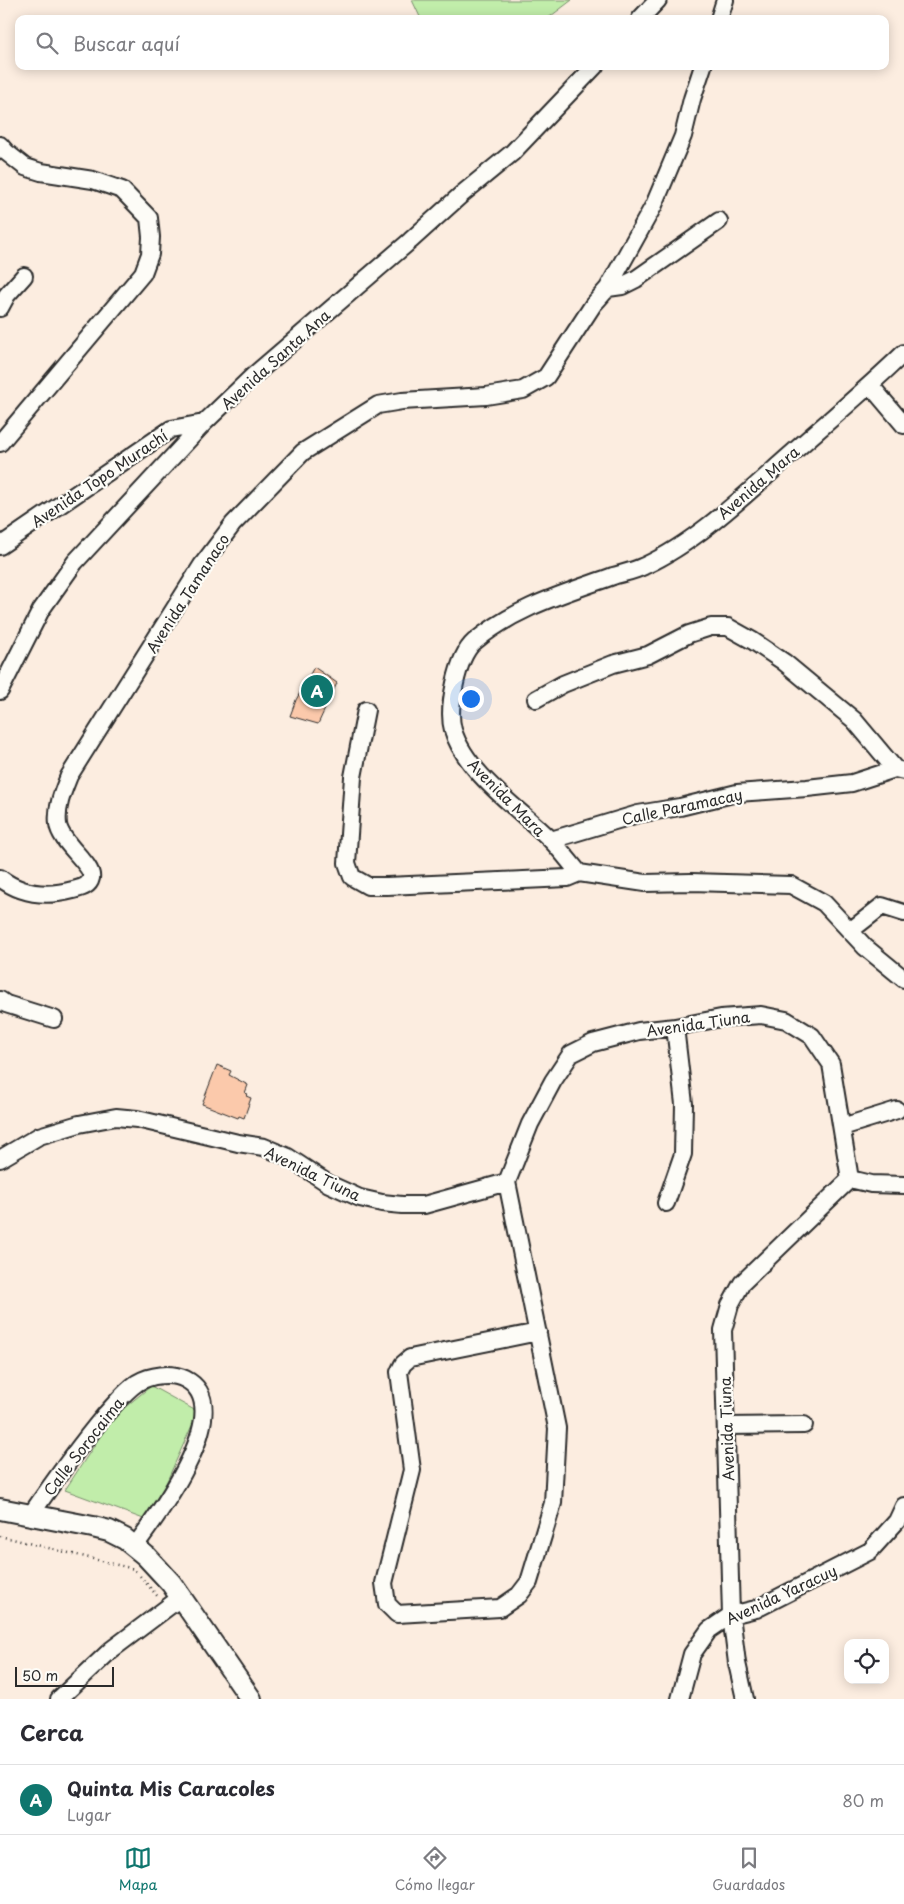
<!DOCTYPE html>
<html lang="es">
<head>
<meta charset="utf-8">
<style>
  :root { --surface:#fff; --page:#f7f7f7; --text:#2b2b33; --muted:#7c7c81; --line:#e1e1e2; --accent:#0f766e }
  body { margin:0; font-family:"Playpen Sans",sans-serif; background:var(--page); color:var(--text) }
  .controls { position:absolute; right:15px; bottom:15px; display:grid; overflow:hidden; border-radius:10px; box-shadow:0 2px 12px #0003 }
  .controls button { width:45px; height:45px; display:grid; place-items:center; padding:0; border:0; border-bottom:1px solid var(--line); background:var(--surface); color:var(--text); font:25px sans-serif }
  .scale { position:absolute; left:15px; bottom:12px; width:99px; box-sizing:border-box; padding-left:5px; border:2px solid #2b2b2b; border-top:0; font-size:14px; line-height:18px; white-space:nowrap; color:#2b2b2b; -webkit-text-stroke:4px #fdfcf7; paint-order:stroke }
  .you { position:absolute; left:470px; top:698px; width:18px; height:18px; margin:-12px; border:4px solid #fff; border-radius:50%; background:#1a73e8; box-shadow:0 0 0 8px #1a73e833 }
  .badge { display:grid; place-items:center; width:32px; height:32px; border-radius:50%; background:var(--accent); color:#fff; font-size:16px; font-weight:700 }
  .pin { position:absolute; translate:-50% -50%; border:2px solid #fff; box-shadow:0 1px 5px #0006 }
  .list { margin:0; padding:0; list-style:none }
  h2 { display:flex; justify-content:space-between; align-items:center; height:65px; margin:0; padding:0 20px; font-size:21px }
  h2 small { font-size:16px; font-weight:400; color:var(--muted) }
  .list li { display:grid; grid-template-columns:32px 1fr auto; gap:15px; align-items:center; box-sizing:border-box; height:70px; padding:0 20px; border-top:1px solid var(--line) }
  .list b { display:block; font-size:19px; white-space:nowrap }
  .list p { margin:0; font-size:16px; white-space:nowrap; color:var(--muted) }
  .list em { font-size:16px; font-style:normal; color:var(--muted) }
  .icon { flex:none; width:28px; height:28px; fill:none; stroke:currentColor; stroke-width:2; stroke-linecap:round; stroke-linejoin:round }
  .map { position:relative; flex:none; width:904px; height:1699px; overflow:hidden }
  .search { position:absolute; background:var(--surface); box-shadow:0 2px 12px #0003; left:15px; right:15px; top:15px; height:55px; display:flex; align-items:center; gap:12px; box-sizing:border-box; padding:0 18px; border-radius:10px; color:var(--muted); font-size:19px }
  .sheet { height:135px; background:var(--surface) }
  nav { display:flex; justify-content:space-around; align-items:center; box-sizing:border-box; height:70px; border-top:1px solid var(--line); background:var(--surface); font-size:14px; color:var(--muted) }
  nav a { display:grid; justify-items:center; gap:2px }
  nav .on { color:var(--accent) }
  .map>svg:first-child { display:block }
  .green { fill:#c1edaa; stroke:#768c6a }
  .building { fill:#fbc9ab; stroke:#2b2b2b }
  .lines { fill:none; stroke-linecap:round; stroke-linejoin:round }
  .minor-casing { stroke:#2b2b2b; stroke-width:20 }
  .tertiary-casing { stroke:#2b2b2b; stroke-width:24 }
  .path { stroke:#2b2b2b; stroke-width:2.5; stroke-dasharray:1 4; stroke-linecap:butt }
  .minor { stroke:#fdfcf7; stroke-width:16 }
  .tertiary { stroke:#fdfcf7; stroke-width:20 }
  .labels { text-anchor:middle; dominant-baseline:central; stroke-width:4.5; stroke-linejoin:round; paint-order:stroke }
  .street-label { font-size:15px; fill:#2b2b2b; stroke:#fdfcf7 }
</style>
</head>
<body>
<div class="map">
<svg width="904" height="1699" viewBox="0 0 904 1699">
  <rect width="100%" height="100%" fill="#fcede0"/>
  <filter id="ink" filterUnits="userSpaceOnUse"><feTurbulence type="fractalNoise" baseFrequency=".02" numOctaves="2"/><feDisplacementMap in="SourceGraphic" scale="10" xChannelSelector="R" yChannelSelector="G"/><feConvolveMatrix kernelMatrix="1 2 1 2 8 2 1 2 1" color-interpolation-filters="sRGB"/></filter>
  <g filter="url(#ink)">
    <!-- green -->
    <path class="green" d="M 412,0 L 572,0 L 547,19 L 421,19 Z
      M 151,1386 L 198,1412 L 149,1521 L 65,1490 L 113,1417 Z"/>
    <!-- building -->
    <path class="building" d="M 314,667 L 337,683 L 318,724 L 290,716 L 296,700 Z
      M 217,1065 L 231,1071 L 229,1075 L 248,1085 L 245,1093 L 248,1094 L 246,1096 L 251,1098 L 244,1118 L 239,1116 L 238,1118 L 202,1104 Z"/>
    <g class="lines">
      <!-- minor casing -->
      <g class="minor-casing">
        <path id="minor" d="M 640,19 L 658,0
          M 719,19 L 725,0
          M 0,145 L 6,152 L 25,167 L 41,172 L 93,180 L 122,190 L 149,218 L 151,237 L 150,254 L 143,273 L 0,443
          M 608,288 L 622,286 L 636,279 L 719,221
          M 0,308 L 7,295 L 24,276
          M 904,353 C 867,389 828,421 789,456 C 746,494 697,542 644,566 C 634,571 623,573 613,576 C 563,594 516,607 474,642 C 457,657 447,709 453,730 C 465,772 519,809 550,839 C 560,849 569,861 579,873 L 645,883 L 691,882 L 791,885 L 824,903 L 865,947 L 904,979
          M 871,386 L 904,425
          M 0,546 L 171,429 L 204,423
          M 0,691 L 41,610 L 75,562 L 204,423 L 254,375 L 410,241 L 462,194 L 512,153 L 595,66
          M 536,699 L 563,684 L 613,664 L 648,655 L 689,634 L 711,627 L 728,627 L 753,641 L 784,662 L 854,720 L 895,769
          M 366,710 L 353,777 L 347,863 L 352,877 L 368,886 L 387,886 L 567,878 L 579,873
          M 551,840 L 638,814 L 680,807 L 737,793 L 807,788 L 852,783 L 895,769 L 904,771
          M 0,878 C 22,895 47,897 73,890 C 80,888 89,887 91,878 C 94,865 60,843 58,824 C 56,807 63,791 69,776 L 202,565 L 233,524 L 303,452 L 378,405 L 402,401 L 486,396 L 523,390 L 546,377 L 593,305 L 608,288 L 654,205 L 683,136 L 692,99 L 703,66
          M 850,931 L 882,906 L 904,913
          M 0,1000 L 6,1004 L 54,1019
          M 842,1127 L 897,1110
          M 0,1159 L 39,1136 L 79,1124 L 116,1117 L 137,1119 L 238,1143 L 264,1147 L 288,1157 L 329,1184 L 360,1198 L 382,1203 L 402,1205 L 424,1205 L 507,1182 L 530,1124 L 553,1081 L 571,1054 L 593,1043 L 639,1031 L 675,1027 L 721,1018 L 761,1015 L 786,1020 L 812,1036 L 831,1064 L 850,1179
          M 850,1179 L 871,1184 L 904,1185
          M 507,1182 L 557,1428 L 553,1503 L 529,1582 L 519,1595 L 500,1608 L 397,1614 L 387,1604 L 384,1583 L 412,1470 L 399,1372 L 403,1364 L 410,1358 L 538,1332
          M 666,1203 L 683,1154 L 684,1104 L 675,1027
          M 726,1426 L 804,1425
          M 30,1516 C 54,1481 78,1447 105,1415 C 115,1404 125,1391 137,1383 C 150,1375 171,1372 185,1379 C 240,1406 157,1516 135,1546
          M 59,1699 L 111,1650 L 180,1598
          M 680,1699 L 692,1654 L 709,1630 L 731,1615 L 756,1609 L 870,1551 L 897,1521 L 904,1506
          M 745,1699 L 737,1663 L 731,1615 L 723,1330 L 730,1305 L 742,1283 L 850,1179"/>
      </g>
      <!-- tertiary casing -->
      <g class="tertiary-casing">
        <path id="tertiary" d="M 0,1509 L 93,1527 L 109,1531 L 125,1539 L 146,1556 L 171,1583 L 251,1699"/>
      </g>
      <!-- path -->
      <path class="path" d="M 0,1536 L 134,1569 L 136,1572
        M 140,1576 L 159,1598"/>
      <!-- minor -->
      <use href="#minor" class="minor"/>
      <!-- tertiary -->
      <use href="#tertiary" class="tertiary"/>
    </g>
  </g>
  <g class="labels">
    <!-- street labels -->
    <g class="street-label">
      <text transform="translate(275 359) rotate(-42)">Avenida Santa Ana</text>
      <text transform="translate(99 478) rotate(-34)">Avenida Topo Murachí</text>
      <text transform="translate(758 482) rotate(-41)">Avenida Mara</text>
      <text transform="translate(187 593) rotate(-57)">Avenida Tamanaco</text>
      <text transform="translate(507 797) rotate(45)">Avenida Mara</text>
      <text transform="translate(682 806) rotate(-12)">Calle Paramacay</text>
      <text transform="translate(698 1023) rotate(-8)">Avenida Tiuna</text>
      <text transform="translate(313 1173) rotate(26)">Avenida Tiuna</text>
      <text transform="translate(726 1429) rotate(-92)">Avenida Tiuna</text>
      <text transform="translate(83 1446) rotate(-52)">Calle Sorocaima</text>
      <text transform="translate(781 1594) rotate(-25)">Avenida Yaracuy</text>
    </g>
  </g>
</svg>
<div class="controls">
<button><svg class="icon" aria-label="locate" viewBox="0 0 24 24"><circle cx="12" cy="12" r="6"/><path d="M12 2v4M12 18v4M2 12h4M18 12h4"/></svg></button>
</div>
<div class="scale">50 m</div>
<div class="you"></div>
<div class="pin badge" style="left:317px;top:691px">A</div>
<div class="search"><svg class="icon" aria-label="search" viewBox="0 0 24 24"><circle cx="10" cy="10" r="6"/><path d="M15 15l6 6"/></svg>Buscar aquí</div>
</div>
<section class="sheet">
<h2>Cerca<small></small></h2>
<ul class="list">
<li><span class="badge">A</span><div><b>Quinta Mis Caracoles</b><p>Lugar</p></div><em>80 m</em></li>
</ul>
</section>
<nav>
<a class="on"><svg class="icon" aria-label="map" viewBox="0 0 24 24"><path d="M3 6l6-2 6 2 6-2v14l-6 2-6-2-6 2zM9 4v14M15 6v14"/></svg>Mapa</a>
<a><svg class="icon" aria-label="directions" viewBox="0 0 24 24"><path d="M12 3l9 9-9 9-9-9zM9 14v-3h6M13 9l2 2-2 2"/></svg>Cómo llegar</a>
<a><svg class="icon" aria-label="saved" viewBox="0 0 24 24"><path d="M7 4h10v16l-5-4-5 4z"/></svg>Guardados</a>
</nav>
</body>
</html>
